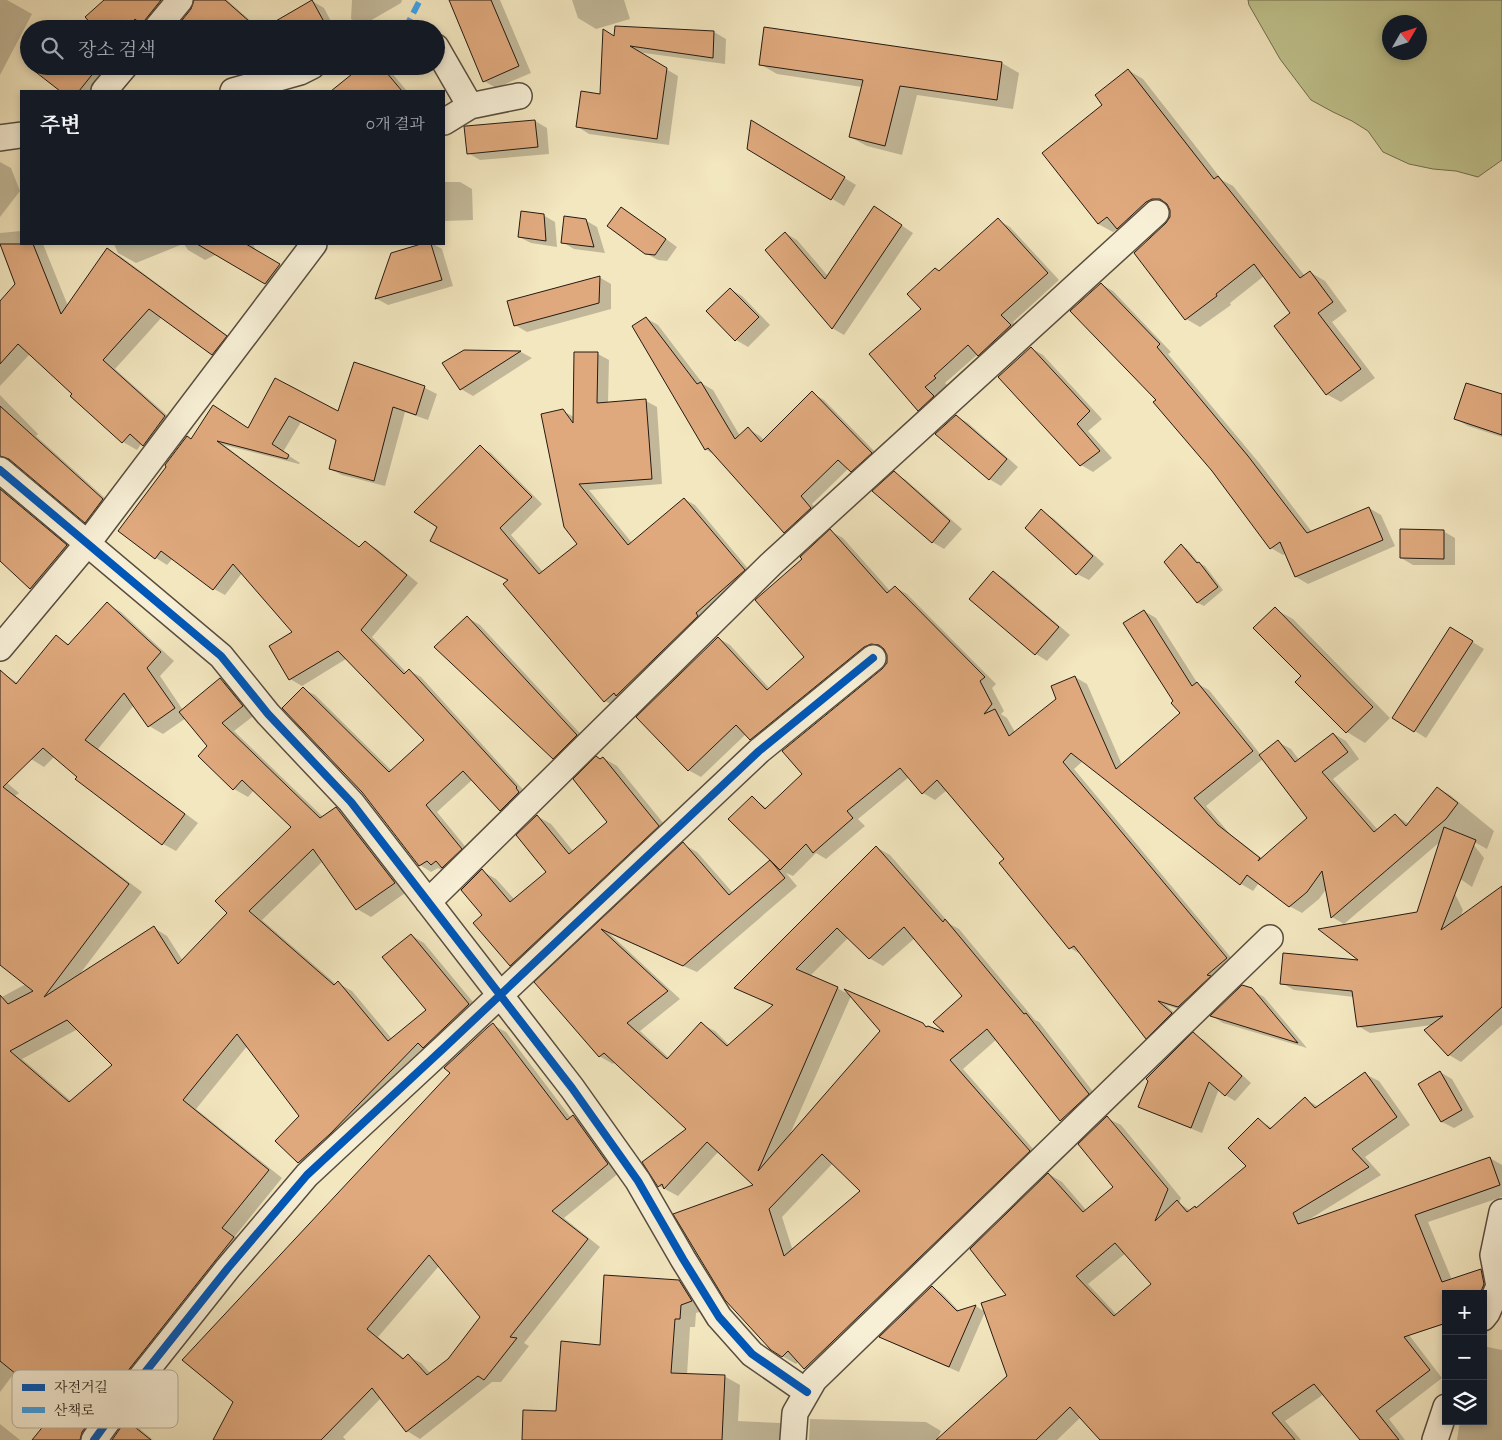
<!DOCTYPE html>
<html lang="ko">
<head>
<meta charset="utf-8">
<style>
  :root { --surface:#171b24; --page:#242831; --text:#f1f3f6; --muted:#9ea1a6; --line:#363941 }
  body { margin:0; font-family:"IM FELL Great Primer","Noto Serif KR",serif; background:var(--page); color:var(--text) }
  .controls { position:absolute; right:15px; bottom:15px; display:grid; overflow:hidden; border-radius:0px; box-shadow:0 2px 8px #0003 }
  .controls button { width:45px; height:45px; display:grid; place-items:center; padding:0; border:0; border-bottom:1px solid var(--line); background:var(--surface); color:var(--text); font:25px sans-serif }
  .compass { position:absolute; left:1382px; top:15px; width:45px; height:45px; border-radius:50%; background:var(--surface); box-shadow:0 2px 8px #0003; rotate:51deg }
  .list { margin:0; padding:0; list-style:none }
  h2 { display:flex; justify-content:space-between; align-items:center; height:65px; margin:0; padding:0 20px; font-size:21px }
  h2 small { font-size:16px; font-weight:400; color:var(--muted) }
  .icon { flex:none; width:28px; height:28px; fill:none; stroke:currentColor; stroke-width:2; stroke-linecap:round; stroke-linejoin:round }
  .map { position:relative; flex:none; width:1502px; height:1440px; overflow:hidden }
  .search { position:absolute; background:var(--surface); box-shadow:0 2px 8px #0003; left:20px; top:20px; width:425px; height:55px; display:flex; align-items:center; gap:12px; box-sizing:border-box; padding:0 18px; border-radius:28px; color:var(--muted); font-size:19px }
  .panel { position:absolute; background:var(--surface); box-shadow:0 2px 8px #0003; left:20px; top:90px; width:425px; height:155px; border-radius:0px }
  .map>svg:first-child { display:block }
  .green { fill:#c0c48e; stroke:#726f50; fill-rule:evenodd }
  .shadow { fill:#0003; fill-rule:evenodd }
  .building { fill:#dfa97d; stroke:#251a12; fill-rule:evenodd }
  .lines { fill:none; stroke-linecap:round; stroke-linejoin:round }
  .minor-casing { stroke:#584d3e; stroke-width:28 }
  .minor { stroke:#f7efd6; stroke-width:25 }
  .quiet { stroke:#3ea2ea; stroke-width:6; stroke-dasharray:12 6; stroke-linecap:butt }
  .cycleway-casing { stroke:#f7efd6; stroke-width:11 }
  .cycleway { stroke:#0057b8; stroke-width:8 }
  .key { fill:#f7efd6; stroke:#b8af9b; stroke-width:1 }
  .key-label { font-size:14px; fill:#251a12 }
</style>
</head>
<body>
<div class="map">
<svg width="1502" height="1440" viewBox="0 0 1502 1440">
  <rect width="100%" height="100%" fill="#f3e7c0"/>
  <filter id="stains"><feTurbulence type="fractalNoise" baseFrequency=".004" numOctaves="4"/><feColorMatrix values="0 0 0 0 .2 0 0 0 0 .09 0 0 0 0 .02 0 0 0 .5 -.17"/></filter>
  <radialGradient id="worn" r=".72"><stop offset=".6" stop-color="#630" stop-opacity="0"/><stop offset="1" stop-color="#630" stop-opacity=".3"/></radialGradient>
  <!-- green -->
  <path class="green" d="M 1248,0 L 1502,0 L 1502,160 L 1478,177 L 1456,171 L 1433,169 L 1409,164 L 1383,152 L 1368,131 L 1352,121 L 1333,112 L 1311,100 L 1280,59 L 1249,5 ZM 1390,22 L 1420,22 L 1420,52 L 1390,52 Z"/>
  <!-- shadow -->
  <path class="shadow" d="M 0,0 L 7,0 L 32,14 L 0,75 Z
    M 106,0 L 179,0 L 144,29 L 79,29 L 89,16 Z
    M 195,0 L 227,0 L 260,29 L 176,29 L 192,10 Z
    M 352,0 L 402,0 L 401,3 L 363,25 L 351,19 Z
    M 450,0 L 500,0 L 531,73 L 496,88 L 484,81 Z
    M 572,0 L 624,0 L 630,19 L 596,29 L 578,18 Z
    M 312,1 L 324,8 L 335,29 L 264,29 Z
    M 616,27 L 714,32 L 726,39 L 725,64 L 637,52 L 678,76 L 669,145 L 589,134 L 578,127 L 601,95 L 615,38 Z
    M 1002,63 L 1019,73 L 1013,109 L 917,95 L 902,155 L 867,146 L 850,137 L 862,87 L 777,74 L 760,64 Z
    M 50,66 L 115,66 L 96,91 L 62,91 L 42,76 Z
    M 191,66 L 212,66 L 205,75 Z
    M 248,66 L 291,66 L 262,78 L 250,70 Z
    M 364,66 L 386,66 L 407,91 L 358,91 L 348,79 Z
    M 1128,70 L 1143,79 L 1222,180 L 1233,186 L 1305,276 L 1310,272 L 1325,281 L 1347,311 L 1332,322 L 1375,378 L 1341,402 L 1326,394 L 1292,313 L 1264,276 L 1230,303 L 1231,305 L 1200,327 L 1186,319 L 1167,224 L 1171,217 L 1170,207 L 1161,210 L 1132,237 L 1118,229 L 1113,232 L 1098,224 L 1104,105 Z
    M 535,121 L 547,128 L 549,154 L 480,160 L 468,153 Z
    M 763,128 L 856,185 L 844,206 L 748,148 Z
    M 0,162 L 11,168 L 20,191 L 0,217 Z
    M 444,182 L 460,182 L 472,189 L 473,220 L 444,221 Z
    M 621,208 L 633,215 L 677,247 L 667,261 L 658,260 L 645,253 Z
    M 543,215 L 555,222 L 557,247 L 531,243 L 519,237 Z
    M 886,215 L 913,233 L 844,335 L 832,328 L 785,233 L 797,240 L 828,276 Z
    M 585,220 L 597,227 L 605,253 L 574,249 L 562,242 Z
    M 998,220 L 1010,227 L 1059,280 L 1013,322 L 1022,333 L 991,361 L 978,354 L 945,383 L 947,385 L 936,395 L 945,403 L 931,417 L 919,410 L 923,309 Z
    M 21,231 L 21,244 L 43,244 L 68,306 L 108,250 L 120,256 L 239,344 L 226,362 L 212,354 L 162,317 L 115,369 L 178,425 L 157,453 L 142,443 L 137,450 L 123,442 L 71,396 L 73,394 L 30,354 L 0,386 L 0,303 L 17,285 L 0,243 L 0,233 Z
    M 114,244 L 183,244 L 136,263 L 118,253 Z
    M 184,244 L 253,244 L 256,251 L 297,275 L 283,293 L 217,254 L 205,260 L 188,250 Z
    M 426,244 L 433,244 L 442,249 L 453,286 L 388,305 L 377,299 L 392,254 Z
    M 599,277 L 611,284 L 611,309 L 527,332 L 515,325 Z
    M 1101,284 L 1113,291 L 1171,352 L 1168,354 L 1260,464 L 1312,532 L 1369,508 L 1381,515 L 1395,546 L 1308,584 L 1296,577 L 1286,553 L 1283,555 L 1271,548 L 1158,400 Z
    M 730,289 L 742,296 L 770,325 L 748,347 L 736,340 Z
    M 646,318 L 658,325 L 703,384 L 713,390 L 740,436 L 748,429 L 760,436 L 764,440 L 812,393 L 824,400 L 883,460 L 864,478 L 849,468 L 812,504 L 822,515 L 797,538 L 785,532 L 715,455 L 705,449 Z
    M 1031,348 L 1043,355 L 1102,419 L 1088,431 L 1112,458 L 1093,472 L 1081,465 Z
    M 464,351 L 521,352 L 532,358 L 473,396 L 461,389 Z
    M 598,354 L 609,360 L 608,403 L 646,401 L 657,407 L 662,484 L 589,490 L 632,543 L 684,499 L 695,505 L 755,577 L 616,707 L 605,701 L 509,580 L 480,447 L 491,453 L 542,504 L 511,535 L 543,572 L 579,544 L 563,411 L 574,417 Z
    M 355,363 L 425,388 L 437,394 L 428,420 L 405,412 L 385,486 L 342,475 L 330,469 L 338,440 L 301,422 L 283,452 L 300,463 L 299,464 L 224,445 L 360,548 L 365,542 L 377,549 L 418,583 L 372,637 L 407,673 L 410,671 L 421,677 L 528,795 L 512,817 L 500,810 L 472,780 L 437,812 L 473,856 L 443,871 L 438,868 L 431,872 L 420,865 L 303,689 L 315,695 L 392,771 L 426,740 L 346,659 L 302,686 L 290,679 L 294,632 L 242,573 L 225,595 L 214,589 L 173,558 L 167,565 L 156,558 L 120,531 L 192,440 L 249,429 L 275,380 L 338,413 Z
    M 0,395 L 38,434 L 36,436 L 116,508 L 99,530 L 86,522 L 15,463 L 0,454 Z
    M 1502,396 L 1502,437 L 1468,426 L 1456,419 Z
    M 956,416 L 968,423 L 1018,467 L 1001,486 L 989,479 Z
    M 894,473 L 906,480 L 962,529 L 944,549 L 932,542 Z
    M 0,485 L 80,554 L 44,596 L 31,588 L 0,559 Z
    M 1041,511 L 1053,518 L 1104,564 L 1089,580 L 1077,574 Z
    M 830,531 L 843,538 L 891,592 L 895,587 L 907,594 L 996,684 L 992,688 L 1004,711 L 1001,714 L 1007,718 L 1015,732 L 1058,700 L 1075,677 L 1087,684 L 1122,765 L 1182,714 L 1175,701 L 1144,611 L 1156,618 L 1198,684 L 1209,690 L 1261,755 L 1278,742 L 1291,749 L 1300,761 L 1334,734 L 1346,741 L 1359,759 L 1333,779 L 1378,830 L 1395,815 L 1409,824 L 1438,788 L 1450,795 L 1494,831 L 1487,849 L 1469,839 L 1484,858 L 1472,887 L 1459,878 L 1450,884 L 1463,910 L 1460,919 L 1502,987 L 1502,1025 L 1461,1062 L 1449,1055 L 1432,1025 L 1370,1033 L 1358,1026 L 1354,997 L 1294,990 L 1282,983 L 1363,962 L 1418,913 L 1441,841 L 1344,924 L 1332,917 L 1327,888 L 1319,899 L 1302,913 L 1289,906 L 1259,883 L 1253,891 L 1241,884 L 1083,761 L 1074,769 L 1238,966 L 1191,1013 L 1166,1005 L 1183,1021 L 1159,1045 L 1146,1038 L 1082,955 L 1070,948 L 1006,859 L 947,790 L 935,800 L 923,793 L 909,777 L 858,819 L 865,826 L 826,859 L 816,853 L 793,876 L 786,873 L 797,886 L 697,972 L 610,934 L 680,999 L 640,1031 L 669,1058 L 701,1024 L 715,1031 L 730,1046 L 774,1006 L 736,988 L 876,847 L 890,855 L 950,924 L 959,929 L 1035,1020 L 1039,1022 L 1101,1102 L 1075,1128 L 1061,1120 L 997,1039 L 963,1069 L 1042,1159 L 819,1376 L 805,1368 L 799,1361 L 796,1364 L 782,1356 L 755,1186 L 719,1151 L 678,1196 L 659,1186 L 688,1129 L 615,1062 L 613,1064 L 599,1056 L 536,983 L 683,844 L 697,852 L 733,893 L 770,862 L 775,864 L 752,798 L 767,808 L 804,774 L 887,664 L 888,656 L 886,650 L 876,653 L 763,746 L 751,739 L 746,734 L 701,777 L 688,770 L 718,638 L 730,645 L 770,689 L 805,658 L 804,559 ZM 1263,759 L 1308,818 L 1263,859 L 1230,834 L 1206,806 ZM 848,938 L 869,958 L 883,966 L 915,938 L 964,997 L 949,1036 L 850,995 L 837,988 L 810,976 ZM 851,996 L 881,1031 L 790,1134 ZM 833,1163 L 862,1191 L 793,1251 L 782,1217 Z
    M 1443,531 L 1455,538 L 1455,565 L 1413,565 L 1401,558 Z
    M 1182,546 L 1187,549 L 1199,563 L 1205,566 L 1223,590 L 1204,606 L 1198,603 L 1166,562 Z
    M 993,573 L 1005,579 L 1070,635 L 1047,661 L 1036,654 Z
    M 107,604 L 121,612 L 174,661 L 160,676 L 183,710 L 221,680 L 234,688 L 256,714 L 234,731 L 323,817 L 336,808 L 349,816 L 408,891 L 371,917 L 357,909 L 323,861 L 262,920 L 336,984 L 338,983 L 352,991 L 392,1039 L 428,1011 L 411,935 L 424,943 L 482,1013 L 313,1170 L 299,1162 L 277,1141 L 301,1116 L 248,1045 L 196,1109 L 282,1178 L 235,1236 L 247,1246 L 96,1440 L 33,1440 L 59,1408 L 15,1372 L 0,1392 L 0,998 L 26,984 L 0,964 L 0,777 L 19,793 L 15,796 L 142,892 L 79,975 L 154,928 L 167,936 L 183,961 L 229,913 L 293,826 L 254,790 L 248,797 L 234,789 L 209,746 L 186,718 L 163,734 L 149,726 L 134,705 L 98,749 L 198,823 L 176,851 L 163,844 L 55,756 L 44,767 L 31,759 L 0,728 L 0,674 L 1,672 L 18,683 L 56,637 L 70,645 ZM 78,1029 L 114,1065 L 71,1101 L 22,1059 Z
    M 1275,609 L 1293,619 L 1390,718 L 1365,743 L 1347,732 L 1297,682 L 1303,676 Z
    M 468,618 L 480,625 L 588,742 L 565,765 L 554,758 Z
    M 1463,636 L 1484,649 L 1426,738 L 1394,718 Z
    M 603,758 L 617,766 L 672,834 L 525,973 L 511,965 L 484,915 L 482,871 L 496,879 L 515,900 L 548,872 L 537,816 L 551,824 L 573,851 L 609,822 L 601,760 Z
    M 1252,990 L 1264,997 L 1307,1048 L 1223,1023 L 1212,1016 Z
    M 493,1025 L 506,1032 L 571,1118 L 573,1116 L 586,1124 L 620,1172 L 564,1218 L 600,1247 L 524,1343 L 529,1346 L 501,1382 L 492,1382 L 420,1439 L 407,1431 L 381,1398 L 343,1437 L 346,1440 L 215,1440 L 451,1073 ZM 439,1266 L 481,1317 L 449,1360 L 431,1374 L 421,1363 L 408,1356 L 405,1359 L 378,1337 Z
    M 1193,1034 L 1204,1040 L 1251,1083 L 1235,1101 L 1225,1095 L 1219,1089 L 1202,1133 L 1150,1112 L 1139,1106 Z
    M 1440,1072 L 1452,1079 L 1474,1117 L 1454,1128 L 1442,1122 L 1420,1084 Z
    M 1365,1074 L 1379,1081 L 1410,1125 L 1365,1157 L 1381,1175 L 1305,1222 L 1490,1158 L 1502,1165 L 1502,1197 L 1428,1222 L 1452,1280 L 1481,1271 L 1495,1279 L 1483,1294 L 1446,1294 L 1446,1324 L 1409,1335 L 1442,1378 L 1389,1419 L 1405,1440 L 1361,1440 L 1324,1394 L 1285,1421 L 1301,1440 L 1102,1440 L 1081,1417 L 1057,1440 L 937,1440 L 1008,1376 L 1008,1295 L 1049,1174 L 1062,1182 L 1087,1211 L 1115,1188 L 1107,1118 L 1121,1125 L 1181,1198 L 1179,1203 L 1191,1211 L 1197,1209 L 1248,1166 L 1258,1120 L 1273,1128 L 1305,1099 L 1319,1107 ZM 1126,1253 L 1153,1284 L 1117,1315 L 1088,1284 Z
    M 679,1281 L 695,1291 L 706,1310 L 696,1313 L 695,1327 L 690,1327 L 687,1375 L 724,1376 L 740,1385 L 738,1421 L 780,1423 L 795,1432 L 794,1440 L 523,1440 L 557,1413 L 601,1346 Z
    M 932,1287 L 942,1293 L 960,1312 L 976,1306 L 985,1312 L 959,1372 L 890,1342 L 881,1337 Z
    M 1483,1346 L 1502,1350 L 1502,1440 L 1457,1440 L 1460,1421 L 1483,1421 Z
    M 810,1419 L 926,1422 L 941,1431 L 937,1440 L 809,1440 Z
    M 127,1422 L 140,1429 L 153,1440 L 113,1440 Z
    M 0,1424 L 20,1440 L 0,1440 Z"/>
  <!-- building -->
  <path class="building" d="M 104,0 L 161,0 L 145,20 L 142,25 L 135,19 L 127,29 L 96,29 L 85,17 Z
    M 194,0 L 225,0 L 258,29 L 175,29 L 191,9 Z
    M 312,0 L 328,29 L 262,29 Z
    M 449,0 L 491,0 L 519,66 L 483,82 Z
    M 615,26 L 714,31 L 713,58 L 630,46 L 667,68 L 657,139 L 576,127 L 581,91 L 600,94 L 603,29 L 614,36 Z
    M 764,27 L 1002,62 L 997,100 L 900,86 L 885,146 L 849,137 L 863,80 L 759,65 Z
    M 28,66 L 99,66 L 79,91 L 60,91 Z
    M 362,66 L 381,66 L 402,91 L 331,91 Z
    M 1128,69 L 1214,179 L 1218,176 L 1300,278 L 1310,271 L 1333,302 L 1318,313 L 1361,369 L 1326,395 L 1274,326 L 1290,313 L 1254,264 L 1216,294 L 1217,296 L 1185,320 L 1134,253 L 1166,223 L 1170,217 L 1170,210 L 1167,204 L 1160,199 L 1152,199 L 1146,202 L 1117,229 L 1107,217 L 1098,224 L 1042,153 L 1102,105 L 1095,95 Z
    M 535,120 L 538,147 L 467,154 L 464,126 L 466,126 Z
    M 751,120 L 845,177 L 831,200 L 747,149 Z
    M 874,206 L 902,225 L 832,329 L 765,250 L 785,232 L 825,279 Z
    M 621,207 L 666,239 L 655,255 L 645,254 L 607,226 Z
    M 521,211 L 544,214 L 546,241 L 518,237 Z
    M 564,216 L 586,219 L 594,247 L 561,243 Z
    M 998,218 L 1048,273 L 1001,315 L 1011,325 L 978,356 L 968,345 L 934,376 L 936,378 L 925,387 L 934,396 L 918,411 L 869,354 L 921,309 L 907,294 L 935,268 L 939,271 Z
    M 0,244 L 33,244 L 61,314 L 107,248 L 227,336 L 212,355 L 149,309 L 103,360 L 165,416 L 143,446 L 130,434 L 122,443 L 70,396 L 72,394 L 18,344 L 0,364 L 0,301 L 15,284 Z
    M 197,244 L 246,244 L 280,264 L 265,284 Z
    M 421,244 L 431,244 L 442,280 L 375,299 L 391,253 Z
    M 600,276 L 599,303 L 514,326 L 507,301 Z
    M 1101,283 L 1160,344 L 1157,347 L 1248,456 L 1307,533 L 1369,507 L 1383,540 L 1295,577 L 1280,542 L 1270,549 L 1212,471 L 1153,402 L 1156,400 L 1070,311 Z
    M 730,288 L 759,317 L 735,341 L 706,311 Z
    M 646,317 L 697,384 L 701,382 L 735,439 L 748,427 L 761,442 L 812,391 L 872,453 L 851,472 L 838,460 L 801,496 L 811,508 L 784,533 L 708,448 L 705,450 L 632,326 Z
    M 1031,347 L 1090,411 L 1077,424 L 1100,451 L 1080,466 L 998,377 Z
    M 464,350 L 521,351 L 460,390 L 442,363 Z
    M 574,352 L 598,352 L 597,403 L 646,399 L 652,479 L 579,484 L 628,545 L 684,498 L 745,570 L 696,613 L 698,616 L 616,696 L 614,693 L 604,702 L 503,584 L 508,580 L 430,541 L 437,527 L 414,512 L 480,445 L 532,497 L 500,528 L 539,574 L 577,544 L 564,527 L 541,414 L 563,409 L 573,423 Z
    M 354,362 L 425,386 L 416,415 L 393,407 L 374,481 L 329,469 L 336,440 L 289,416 L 272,444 L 289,455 L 287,459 L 217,441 L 359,547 L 365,541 L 407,575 L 361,630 L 404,674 L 409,669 L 517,787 L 516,788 L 519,792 L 500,811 L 463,771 L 426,805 L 462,849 L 442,868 L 436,861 L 431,865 L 427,861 L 419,866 L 362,792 L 282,708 L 303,687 L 389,772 L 424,740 L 338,651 L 289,680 L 269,646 L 292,632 L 233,564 L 213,590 L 161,551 L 155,559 L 118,531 L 166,467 L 165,465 L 187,436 L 191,439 L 213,405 L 248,428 L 275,378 L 338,411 Z
    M 1466,383 L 1502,394 L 1502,435 L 1454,419 Z
    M 0,406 L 103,499 L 85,523 L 9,459 L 0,456 Z
    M 956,415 L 1007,459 L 989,480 L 935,434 Z
    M 894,471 L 950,521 L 932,543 L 872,491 Z
    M 0,489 L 67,545 L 30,589 L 0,561 Z
    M 1041,509 L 1093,556 L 1076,575 L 1025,528 Z
    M 830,529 L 887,593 L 895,586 L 985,677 L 980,681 L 992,704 L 984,714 L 995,709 L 1009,736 L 1056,699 L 1051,686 L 1075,676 L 1116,769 L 1180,713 L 1171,703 L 1173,701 L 1123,623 L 1144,610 L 1192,686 L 1197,682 L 1253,751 L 1194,798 L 1218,825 L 1260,858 L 1258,861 L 1307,818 L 1259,755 L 1278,740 L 1295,762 L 1333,733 L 1348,752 L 1322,772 L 1374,832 L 1395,814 L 1406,826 L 1437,787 L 1458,803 L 1446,819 L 1331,918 L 1322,871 L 1307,892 L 1289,907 L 1247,875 L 1240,885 L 1071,753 L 1063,762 L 1227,958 L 1207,975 L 1211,976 L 1178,1007 L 1158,1001 L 1172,1013 L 1146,1039 L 1074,946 L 1069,949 L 999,863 L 1004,859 L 937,780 L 922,794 L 900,768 L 847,811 L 853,818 L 813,853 L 806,844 L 780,870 L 728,819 L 752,796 L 765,809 L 802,774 L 782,751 L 882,669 L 887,663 L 887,655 L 884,649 L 879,645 L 871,644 L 864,647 L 750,740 L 736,725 L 688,771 L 636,717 L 718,637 L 767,690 L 804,657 L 755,600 L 802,559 L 800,557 Z
    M 1400,529 L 1444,530 L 1444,559 L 1400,558 Z
    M 1181,544 L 1197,563 L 1199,562 L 1218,587 L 1197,603 L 1164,562 Z
    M 993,571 L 1059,627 L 1035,655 L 969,599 Z
    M 107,602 L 161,652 L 147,668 L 175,708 L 148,727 L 124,693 L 85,740 L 185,814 L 162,845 L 75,779 L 77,777 L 43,748 L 3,787 L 129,884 L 44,997 L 154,926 L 178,964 L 227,913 L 215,901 L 291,827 L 242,780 L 233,790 L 198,756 L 207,746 L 179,712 L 220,678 L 243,706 L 222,723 L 320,818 L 336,807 L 395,883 L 356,910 L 313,849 L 249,911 L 334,985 L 338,981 L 388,1041 L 426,1010 L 382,957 L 411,934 L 469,1004 L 423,1048 L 418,1043 L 330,1134 L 298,1163 L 275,1141 L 299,1116 L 237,1034 L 183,1100 L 269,1170 L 222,1228 L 234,1237 L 111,1392 L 82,1432 L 80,1440 L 32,1440 L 58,1408 L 0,1361 L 0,995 L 8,1004 L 33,991 L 0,965 L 0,670 L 16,684 L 56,635 L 68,645 ZM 67,1020 L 112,1065 L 69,1102 L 10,1051 Z
    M 1275,607 L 1373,707 L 1346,733 L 1295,682 L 1301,676 L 1253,628 Z
    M 467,616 L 577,735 L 553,759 L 434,647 Z
    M 1450,627 L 1473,641 L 1414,732 L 1392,718 Z
    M 596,756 L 600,759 L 603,757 L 659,826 L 510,966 L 473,923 L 482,915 L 461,890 L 482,869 L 510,902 L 546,872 L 516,835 L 537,815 L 569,854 L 607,822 L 573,779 Z
    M 1444,827 L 1476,840 L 1441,930 L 1502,886 L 1502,1007 L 1448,1056 L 1424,1030 L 1443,1016 L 1357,1027 L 1352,991 L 1280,984 L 1283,953 L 1358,960 L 1318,929 L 1417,912 Z
    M 683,842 L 729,895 L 770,860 L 785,878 L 683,966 L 601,929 L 668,991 L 627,1023 L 667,1059 L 701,1022 L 727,1046 L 773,1005 L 734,988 L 876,846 L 943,922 L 945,919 L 1024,1014 L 1026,1013 L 1089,1094 L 1060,1121 L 987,1029 L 950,1060 L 1030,1151 L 804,1369 L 788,1351 L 782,1357 L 771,1350 L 725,1300 L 673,1214 L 753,1185 L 707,1142 L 664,1189 L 662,1184 L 658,1187 L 642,1162 L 686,1129 L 604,1053 L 599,1057 L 534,982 ZM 904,927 L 962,996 L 933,1022 L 944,1032 L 928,1026 L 926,1027 L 923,1023 L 844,989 L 880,1031 L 758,1171 L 838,987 L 796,969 L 837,928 L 869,959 ZM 822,1154 L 860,1191 L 784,1256 L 769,1209 Z
    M 1242,985 L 1252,988 L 1298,1043 L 1210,1016 Z
    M 493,1023 L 567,1120 L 573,1115 L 608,1164 L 552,1211 L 588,1239 L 510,1337 L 517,1338 L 484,1380 L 478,1376 L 406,1432 L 372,1388 L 321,1440 L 213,1440 L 233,1402 L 182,1360 L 450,1073 L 444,1068 L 488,1027 ZM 429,1255 L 480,1317 L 448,1359 L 427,1375 L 408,1354 L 403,1359 L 367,1329 Z
    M 1193,1032 L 1242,1076 L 1225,1096 L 1209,1082 L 1191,1128 L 1138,1107 L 1148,1081 L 1146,1079 Z
    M 1440,1071 L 1462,1110 L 1441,1122 L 1418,1084 Z
    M 1365,1072 L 1397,1117 L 1352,1149 L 1369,1167 L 1293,1213 L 1298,1224 L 1490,1157 L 1500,1185 L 1415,1215 L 1442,1282 L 1481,1269 L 1484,1284 L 1480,1294 L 1446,1294 L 1446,1323 L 1404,1337 L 1430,1370 L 1376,1411 L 1399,1440 L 1360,1440 L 1314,1384 L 1272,1413 L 1295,1440 L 1100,1440 L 1070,1407 L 1036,1440 L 936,1440 L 1007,1376 L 981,1303 L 1006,1295 L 970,1249 L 1048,1173 L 1083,1212 L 1113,1187 L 1078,1144 L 1107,1116 L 1168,1189 L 1155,1221 L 1177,1200 L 1187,1212 L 1195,1206 L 1196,1208 L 1246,1166 L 1228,1148 L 1258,1118 L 1270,1129 L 1305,1097 L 1315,1108 ZM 1115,1243 L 1151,1284 L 1114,1316 L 1076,1276 Z
    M 604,1275 L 679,1280 L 692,1301 L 681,1305 L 680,1319 L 675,1319 L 671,1373 L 725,1375 L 722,1440 L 522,1440 L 523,1410 L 556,1411 L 561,1341 L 600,1345 Z
    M 932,1286 L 957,1311 L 976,1305 L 949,1367 L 879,1337 Z
    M 126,1420 L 151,1440 L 112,1440 Z"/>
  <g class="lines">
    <!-- minor casing -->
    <g class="minor-casing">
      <path id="minor" d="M 156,29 L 180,0
        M 436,47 L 470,106
        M 104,91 L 125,66
        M 233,91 L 300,72 L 312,66
        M 444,122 L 470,106 L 519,96
        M 0,138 L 21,135
        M 0,470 L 221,656 L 268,714 L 351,802 L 572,1088 L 638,1181 L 683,1259 L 719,1317 L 752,1354 L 807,1392
        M 0,648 L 87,544 L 314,244
        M 428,902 L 771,564 L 1156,213
        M 1483,1318 L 1487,1313 L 1499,1286 L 1493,1255 L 1502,1212
        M 94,1440 L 123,1400 L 228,1268 L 307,1175 L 446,1046 L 759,751 L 873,658
        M 793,1440 L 795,1413 L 814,1380 L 1270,938
        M 1435,1440 L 1446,1407"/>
    </g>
    <!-- minor -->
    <use href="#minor" class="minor"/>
    <!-- quiet -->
    <path class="quiet" d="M 405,29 L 420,0"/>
    <!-- cycleway casing -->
    <g class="cycleway-casing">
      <path id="cycleway" d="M 0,470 L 221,656 L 268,714 L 351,802 L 572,1088 L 638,1181 L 683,1259 L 719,1317 L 752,1354 L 807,1392
        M 94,1440 L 123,1400 L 228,1268 L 307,1175 L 446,1046 L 759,751 L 873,658"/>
    </g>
    <!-- cycleway -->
    <use href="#cycleway" class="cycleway"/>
  </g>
  <!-- legend -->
  <rect x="12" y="1370" width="166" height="58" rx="8" class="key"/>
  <rect x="22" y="1384" width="23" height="7" fill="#0057b8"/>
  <rect x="22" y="1407" width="23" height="6" fill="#3ea2ea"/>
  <g class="key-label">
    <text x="54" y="1392">자전거길</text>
    <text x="54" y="1415">산책로</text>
  </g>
  <rect width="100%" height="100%" filter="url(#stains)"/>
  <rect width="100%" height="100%" fill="url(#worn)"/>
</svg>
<div class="controls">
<button>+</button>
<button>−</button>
<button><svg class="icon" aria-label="layers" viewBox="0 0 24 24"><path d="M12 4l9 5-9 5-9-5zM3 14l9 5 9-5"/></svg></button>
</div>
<svg class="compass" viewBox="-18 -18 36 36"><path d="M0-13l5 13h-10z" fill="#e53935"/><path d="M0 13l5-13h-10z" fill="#9ea1a6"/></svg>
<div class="search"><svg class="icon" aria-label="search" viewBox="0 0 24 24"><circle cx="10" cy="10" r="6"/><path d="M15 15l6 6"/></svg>장소 검색</div>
<section class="panel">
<h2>주변<small>0개 결과</small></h2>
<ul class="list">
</ul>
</section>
</div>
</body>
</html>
